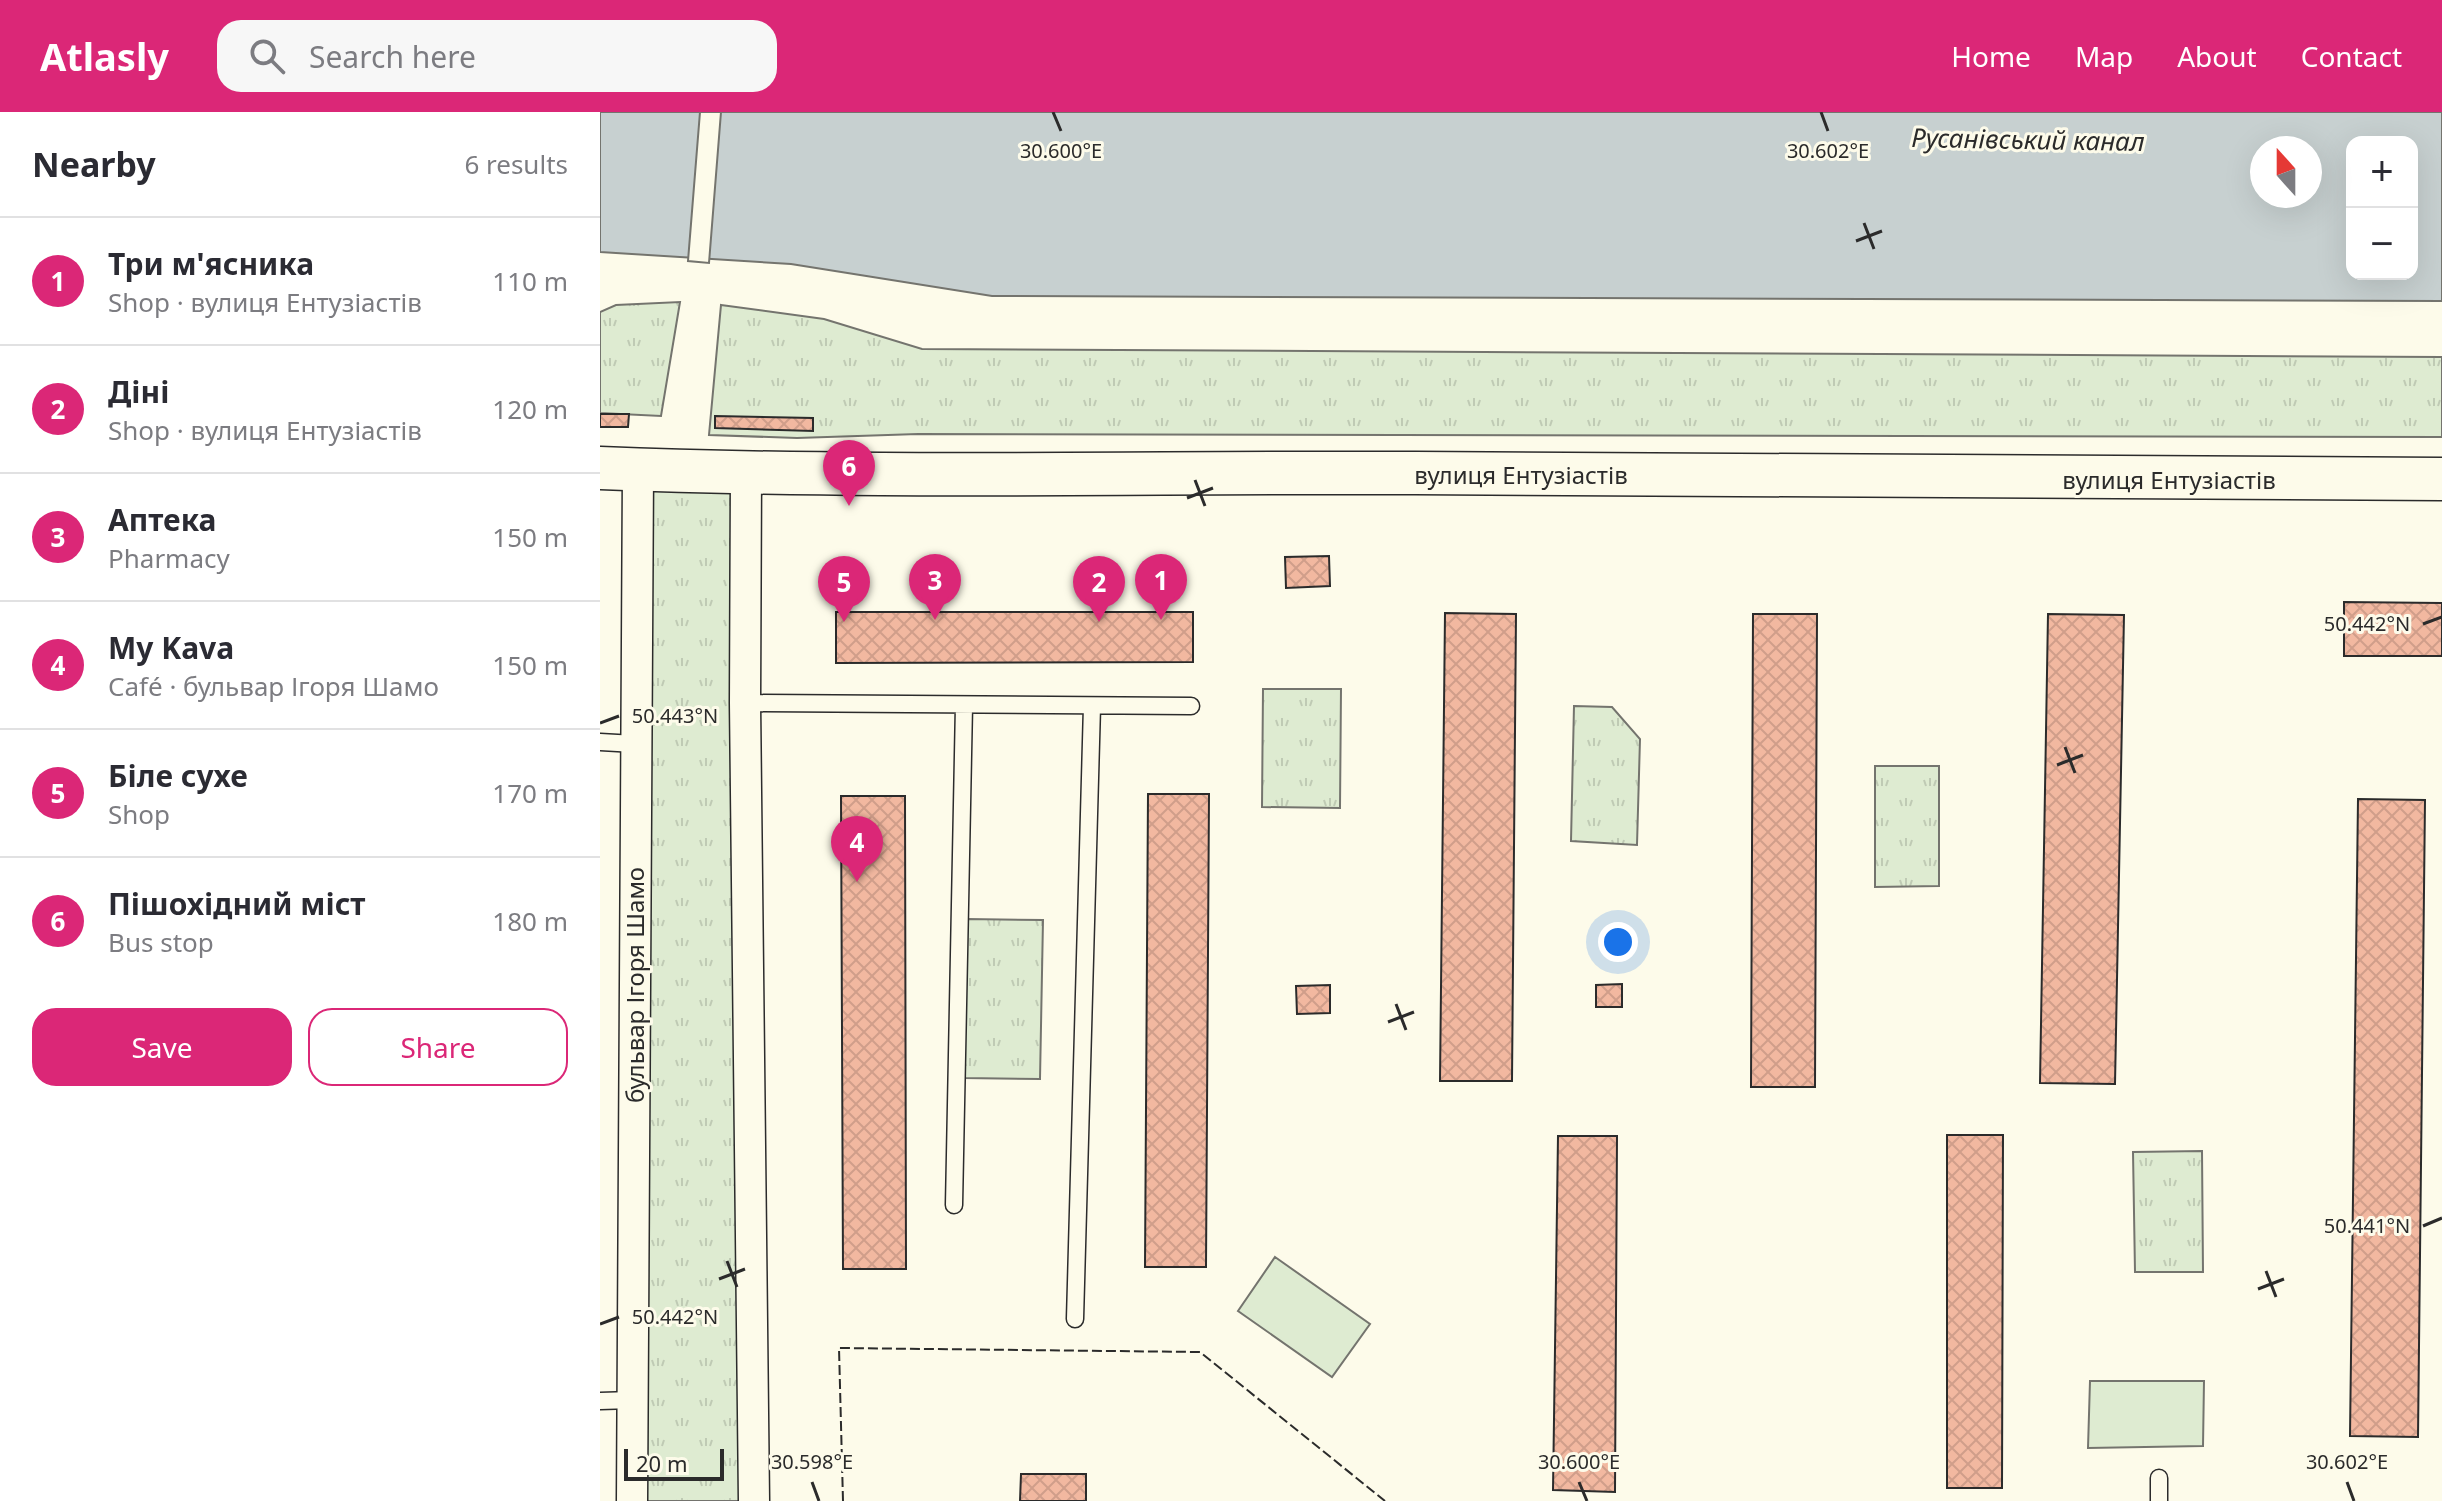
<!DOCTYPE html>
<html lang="en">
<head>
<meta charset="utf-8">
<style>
  :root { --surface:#fff; --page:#f7f7f7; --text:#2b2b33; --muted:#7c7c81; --line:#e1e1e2; --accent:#db2777 }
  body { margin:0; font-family:"Noto Sans",sans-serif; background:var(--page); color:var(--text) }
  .controls { position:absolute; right:24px; top:24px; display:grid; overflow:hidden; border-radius:16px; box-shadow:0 8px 32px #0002 }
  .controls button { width:72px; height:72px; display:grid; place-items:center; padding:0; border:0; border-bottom:2px solid var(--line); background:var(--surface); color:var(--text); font:40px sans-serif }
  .compass { position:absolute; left:1650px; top:24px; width:72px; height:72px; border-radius:50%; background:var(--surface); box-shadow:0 8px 32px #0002; rotate:339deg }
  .scale { position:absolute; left:24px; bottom:20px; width:100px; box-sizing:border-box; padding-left:8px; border:4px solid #2b2b2b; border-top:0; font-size:22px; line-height:28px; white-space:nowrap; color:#2b2b2b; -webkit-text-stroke:6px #fdfbea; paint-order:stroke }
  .you { position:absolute; left:1018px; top:830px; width:28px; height:28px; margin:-20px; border:6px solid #fff; border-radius:50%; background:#1a73e8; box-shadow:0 0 0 12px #1a73e833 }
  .badge { display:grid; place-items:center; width:52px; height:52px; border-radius:50%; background:var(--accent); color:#fff; font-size:26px; font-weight:700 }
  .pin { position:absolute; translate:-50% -66px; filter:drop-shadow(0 2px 4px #0008) }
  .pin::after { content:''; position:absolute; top:42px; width:28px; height:24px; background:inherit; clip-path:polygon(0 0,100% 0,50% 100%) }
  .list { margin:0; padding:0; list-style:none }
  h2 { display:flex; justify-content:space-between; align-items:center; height:104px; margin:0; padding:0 32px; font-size:34px }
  h2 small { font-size:26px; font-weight:400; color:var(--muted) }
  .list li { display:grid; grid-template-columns:52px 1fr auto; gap:24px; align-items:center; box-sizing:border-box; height:128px; padding:0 32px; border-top:2px solid var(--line) }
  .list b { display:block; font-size:30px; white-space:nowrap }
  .list p { margin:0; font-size:26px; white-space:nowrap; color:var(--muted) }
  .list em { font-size:26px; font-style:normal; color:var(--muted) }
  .actions { display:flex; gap:16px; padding:24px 32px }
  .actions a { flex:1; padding:18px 0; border:2px solid var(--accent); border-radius:24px; text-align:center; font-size:28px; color:var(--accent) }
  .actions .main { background:var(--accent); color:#fff }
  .icon { flex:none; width:44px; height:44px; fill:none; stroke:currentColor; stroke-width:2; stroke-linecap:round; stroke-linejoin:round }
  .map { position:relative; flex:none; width:1842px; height:1389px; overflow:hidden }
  header { display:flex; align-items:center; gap:48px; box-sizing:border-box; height:112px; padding:0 40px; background:var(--accent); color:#fff }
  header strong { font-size:38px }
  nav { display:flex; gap:44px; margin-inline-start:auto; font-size:28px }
  .search { width:560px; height:72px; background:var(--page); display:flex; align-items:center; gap:20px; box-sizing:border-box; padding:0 28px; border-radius:24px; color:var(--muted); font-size:30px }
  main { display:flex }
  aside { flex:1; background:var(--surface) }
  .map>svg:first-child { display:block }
  .grass { fill:url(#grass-tufts); stroke:#74746e; stroke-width:2 }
  .pitch { fill:#deebd1; stroke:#74746e; stroke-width:2 }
  .water { fill:#c7d0d0; stroke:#74746e; stroke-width:2; fill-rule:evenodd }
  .pier { fill:#fdfbea; stroke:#74746e; stroke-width:2 }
  .building { fill:url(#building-cross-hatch); stroke:#2b2b2b; stroke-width:2 }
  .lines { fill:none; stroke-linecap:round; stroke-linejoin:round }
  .lane-casing { stroke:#2b2b2b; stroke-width:19 }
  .street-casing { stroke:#2b2b2b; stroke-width:33 }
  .secondary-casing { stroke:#2b2b2b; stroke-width:45 }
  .lane { stroke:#fdfbea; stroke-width:16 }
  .street { stroke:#fdfbea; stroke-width:30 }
  .secondary { stroke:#fdfbea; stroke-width:42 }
  .fence { stroke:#2b2b2b; stroke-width:2; stroke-dasharray:10 4; stroke-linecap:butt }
  .ticks { fill:none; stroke:#2b2b2b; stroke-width:3 }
  .labels { text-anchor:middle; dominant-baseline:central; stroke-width:6; stroke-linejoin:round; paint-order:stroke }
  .street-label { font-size:24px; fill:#2b2b2b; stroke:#fdfbea }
  .water-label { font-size:26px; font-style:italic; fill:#2b2b2b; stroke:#fdfbea }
  .ticks-label { font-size:20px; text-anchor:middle; fill:#2b2b2b; stroke:#fdfbea; stroke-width:6; stroke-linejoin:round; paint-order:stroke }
</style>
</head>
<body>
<header>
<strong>Atlasly</strong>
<div class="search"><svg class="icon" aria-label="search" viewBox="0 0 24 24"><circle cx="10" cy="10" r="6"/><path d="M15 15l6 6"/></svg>Search here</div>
<nav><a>Home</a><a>Map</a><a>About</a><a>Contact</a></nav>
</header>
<main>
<aside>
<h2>Nearby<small>6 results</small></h2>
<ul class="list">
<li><span class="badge">1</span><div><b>Три м'ясника</b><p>Shop · вулиця Ентузіастів</p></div><em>110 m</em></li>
<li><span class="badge">2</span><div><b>Діні</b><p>Shop · вулиця Ентузіастів</p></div><em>120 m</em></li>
<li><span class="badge">3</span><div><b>Аптека</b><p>Pharmacy</p></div><em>150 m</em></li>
<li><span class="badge">4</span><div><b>My Kava</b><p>Café · бульвар Ігоря Шамо</p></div><em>150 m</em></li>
<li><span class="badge">5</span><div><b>Біле сухе</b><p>Shop</p></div><em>170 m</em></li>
<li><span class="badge">6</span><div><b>Пішохідний міст</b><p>Bus stop</p></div><em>180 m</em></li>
</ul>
<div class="actions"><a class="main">Save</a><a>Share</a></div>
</aside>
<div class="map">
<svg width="1842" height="1389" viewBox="0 0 1842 1389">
  <defs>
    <pattern id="grass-tufts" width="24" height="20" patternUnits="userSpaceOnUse" patternTransform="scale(2)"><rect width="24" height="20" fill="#deebd1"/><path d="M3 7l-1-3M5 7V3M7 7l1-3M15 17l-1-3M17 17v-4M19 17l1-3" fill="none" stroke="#bfcab4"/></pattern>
    <pattern id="building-cross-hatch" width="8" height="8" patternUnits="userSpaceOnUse" patternTransform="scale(2)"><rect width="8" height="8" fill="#f2b8a0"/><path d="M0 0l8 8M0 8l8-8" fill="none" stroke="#d09e8a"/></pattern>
  </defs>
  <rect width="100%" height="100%" fill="#fdfbea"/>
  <!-- grass -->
  <path class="grass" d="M 80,190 L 61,304 L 0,301 L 0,200 L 16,193 Z
    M 121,193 L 224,207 L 322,237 L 1842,245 L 1842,325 L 318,322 L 197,326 L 109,323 Z
    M 38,358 L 146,359 L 154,1389 L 32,1389 Z
    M 663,577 L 741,577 L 740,696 L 662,695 Z
    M 974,594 L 1012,595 L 1040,627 L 1037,733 L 971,729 Z
    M 1275,654 L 1339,654 L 1339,774 L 1275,775 Z
    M 367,807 L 443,808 L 440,967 L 364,966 Z
    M 1602,1039 L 1603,1160 L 1535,1160 L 1533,1040 Z"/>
  <!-- pitch -->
  <path class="pitch" d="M 675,1145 L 770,1212 L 732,1265 L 638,1199 Z
    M 1490,1269 L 1604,1269 L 1603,1334 L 1488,1336 Z"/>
  <!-- water -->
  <path class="water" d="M 0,0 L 1842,0 L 1842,189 L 392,184 L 191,152 L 0,140 ZM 1752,30 L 1812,30 L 1812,162 L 1752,162 ZM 1662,36 L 1710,36 L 1710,84 L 1662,84 Z"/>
  <!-- pier -->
  <path class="pier" d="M 100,0 L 121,0 L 109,151 L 88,149 Z"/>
  <!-- building -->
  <path class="building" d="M 0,302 L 29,302 L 28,315 L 0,315 Z
    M 115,304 L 213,306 L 213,319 L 115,316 Z
    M 729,444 L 730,474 L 686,476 L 685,445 Z
    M 1744,490 L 1842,491 L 1842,544 L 1744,544 Z
    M 236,500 L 593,500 L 593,550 L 236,551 Z
    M 845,501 L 916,502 L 912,969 L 840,969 Z
    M 1153,502 L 1217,502 L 1215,975 L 1151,975 Z
    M 1448,502 L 1524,503 L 1515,972 L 1440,971 Z
    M 548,682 L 609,682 L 606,1155 L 545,1155 Z
    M 241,684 L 305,684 L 306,1157 L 243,1157 Z
    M 1758,687 L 1825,688 L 1818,1325 L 1750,1324 Z
    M 1022,872 L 1022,895 L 996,895 L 996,873 Z
    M 730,873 L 730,901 L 697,902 L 696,874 Z
    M 1347,1023 L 1403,1023 L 1402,1376 L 1347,1376 Z
    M 958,1024 L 1017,1024 L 1015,1380 L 953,1378 Z
    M 421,1362 L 486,1362 L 486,1389 L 420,1389 Z"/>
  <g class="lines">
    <!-- lane casing -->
    <g class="lane-casing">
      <path id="lane" d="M 145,591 L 591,594
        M 0,630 L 35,632
        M 354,1093 L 364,593
        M 475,1207 L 492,594
        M 0,1289 L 32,1288
        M 1559,1366 L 1559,1389"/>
    </g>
    <!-- street casing -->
    <g class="street-casing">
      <path id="street" d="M 146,359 L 145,591 L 154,1389
        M 32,1389 L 38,358"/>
    </g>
    <!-- secondary casing -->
    <g class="secondary-casing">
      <path id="secondary" d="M 0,356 C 271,367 543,360 815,361 C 1157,362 1499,367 1842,367"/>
    </g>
    <!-- lane -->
    <use href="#lane" class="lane"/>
    <!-- street -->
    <use href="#street" class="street"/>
    <!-- secondary -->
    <use href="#secondary" class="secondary"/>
    <!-- fence -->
    <path class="fence" d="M 243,1389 L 239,1236 L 600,1240 L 785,1389"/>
  </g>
  <!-- ticks -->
  <path class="ticks" d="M 453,0 L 461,19M 1221,0 L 1228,19M 1264,111 L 1274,137M 1256,129 L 1282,119M 595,368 L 605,394M 587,386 L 613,376M 1823,512 L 1842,505M 0,611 L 19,604M 1465,635 L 1475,661M 1457,653 L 1483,643M 796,892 L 806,918M 788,910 L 814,900M 1823,1114 L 1842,1106M 127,1149 L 137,1175M 1666,1159 L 1676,1185M 119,1167 L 145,1157M 1658,1177 L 1684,1167M 0,1212 L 19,1205M 212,1370 L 219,1389M 979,1370 L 987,1389M 1747,1370 L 1754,1389"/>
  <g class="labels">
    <!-- street labels -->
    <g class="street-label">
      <text x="921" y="362">вулиця Ентузіастів</text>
      <text x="1569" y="367">вулиця Ентузіастів</text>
      <text transform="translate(34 873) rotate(-90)">бульвар Ігоря Шамо</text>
    </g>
    <!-- water labels -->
    <g class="water-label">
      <text transform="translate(1428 27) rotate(1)">Русанівський канал</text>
    </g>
  </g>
  <g class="ticks-label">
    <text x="461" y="46">30.600°E</text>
    <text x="1228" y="46">30.602°E</text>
    <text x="1767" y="519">50.442°N</text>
    <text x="75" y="611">50.443°N</text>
    <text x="1767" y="1121">50.441°N</text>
    <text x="75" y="1212">50.442°N</text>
    <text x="212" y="1357">30.598°E</text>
    <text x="979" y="1357">30.600°E</text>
    <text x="1747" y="1357">30.602°E</text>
  </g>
</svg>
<div class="controls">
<button>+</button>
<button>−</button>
</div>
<svg class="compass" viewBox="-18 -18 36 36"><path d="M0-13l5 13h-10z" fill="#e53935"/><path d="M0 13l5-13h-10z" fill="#7c7c81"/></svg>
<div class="scale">20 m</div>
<div class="you"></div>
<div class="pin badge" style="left:561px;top:508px">1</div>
<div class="pin badge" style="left:499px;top:510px">2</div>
<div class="pin badge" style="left:335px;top:508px">3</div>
<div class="pin badge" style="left:257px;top:770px">4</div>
<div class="pin badge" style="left:244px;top:510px">5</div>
<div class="pin badge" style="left:249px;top:394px">6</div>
</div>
</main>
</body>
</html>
